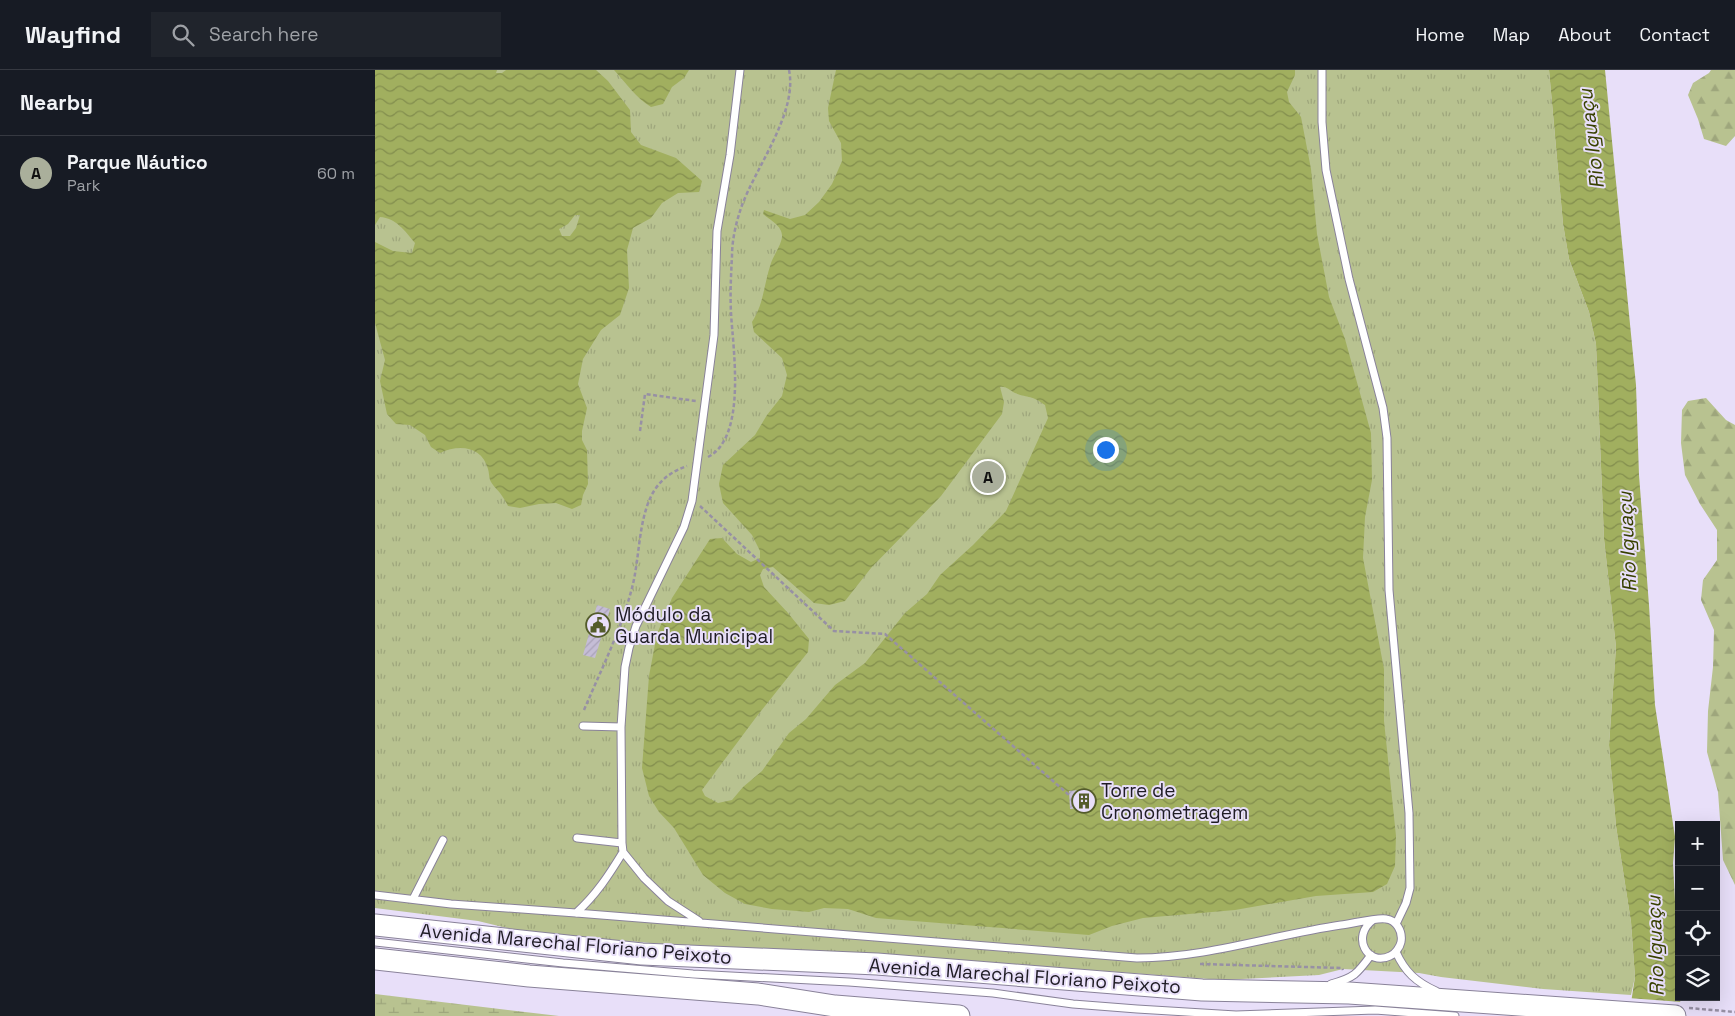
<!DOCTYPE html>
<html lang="en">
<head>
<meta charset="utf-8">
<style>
  :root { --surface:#171b24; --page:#20242c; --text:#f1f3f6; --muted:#9ea1a6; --line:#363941; --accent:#aaaf9b }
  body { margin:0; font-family:"Space Grotesk",sans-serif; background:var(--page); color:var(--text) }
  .controls { position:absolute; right:15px; bottom:15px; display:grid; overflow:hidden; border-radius:0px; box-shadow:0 5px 20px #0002 }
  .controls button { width:45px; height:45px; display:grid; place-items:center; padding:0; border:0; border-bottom:1px solid var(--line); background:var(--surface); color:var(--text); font:25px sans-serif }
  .you { position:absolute; left:730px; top:379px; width:18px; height:18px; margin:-12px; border:4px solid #fff; border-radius:50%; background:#1a73e8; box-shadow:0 0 0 8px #1a73e833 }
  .badge { display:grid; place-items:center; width:32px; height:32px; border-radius:50%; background:var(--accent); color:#111; font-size:16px; font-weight:700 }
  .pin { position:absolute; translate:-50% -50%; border:2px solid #fff; box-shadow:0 1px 5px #0006 }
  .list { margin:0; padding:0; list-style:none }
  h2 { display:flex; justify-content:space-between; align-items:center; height:65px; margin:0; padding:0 20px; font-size:21px }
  h2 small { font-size:16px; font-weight:400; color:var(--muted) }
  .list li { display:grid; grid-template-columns:32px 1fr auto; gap:15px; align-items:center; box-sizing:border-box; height:75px; padding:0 20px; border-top:1px solid var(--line) }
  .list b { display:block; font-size:19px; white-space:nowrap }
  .list p { margin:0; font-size:16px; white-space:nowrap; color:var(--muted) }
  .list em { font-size:16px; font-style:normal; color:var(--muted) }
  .icon { flex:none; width:28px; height:28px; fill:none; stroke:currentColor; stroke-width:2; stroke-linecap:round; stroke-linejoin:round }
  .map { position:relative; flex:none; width:1360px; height:946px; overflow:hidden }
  header { display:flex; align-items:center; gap:30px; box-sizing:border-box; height:70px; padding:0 25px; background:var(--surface); border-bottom:1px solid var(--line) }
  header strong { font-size:24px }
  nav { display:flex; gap:28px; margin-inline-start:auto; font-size:18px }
  .search { width:350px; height:45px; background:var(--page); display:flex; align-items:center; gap:12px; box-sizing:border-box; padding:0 18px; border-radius:0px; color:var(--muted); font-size:19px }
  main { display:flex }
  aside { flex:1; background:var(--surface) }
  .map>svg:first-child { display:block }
  .forest { fill:url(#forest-firs) }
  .wetland { fill:url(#wetland-marsh) }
  .park { fill:url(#park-tufts) }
  .water { fill:url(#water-waves); fill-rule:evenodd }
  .pier { fill:#e8dff9 }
  .building { fill:url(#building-hatch) }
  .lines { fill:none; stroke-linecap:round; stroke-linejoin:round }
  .service-casing { stroke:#898299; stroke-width:9 }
  .primary-casing { stroke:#898299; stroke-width:23 }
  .path { stroke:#9790a4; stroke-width:2.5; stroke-dasharray:4 2.5; stroke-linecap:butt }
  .service { stroke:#fff; stroke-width:7 }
  .primary { stroke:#fff; stroke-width:21 }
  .labels { text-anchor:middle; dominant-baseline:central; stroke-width:4; stroke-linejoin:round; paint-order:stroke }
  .poi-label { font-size:19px; fill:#1f1c25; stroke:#e8dff9; text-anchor:start }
  .street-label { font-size:19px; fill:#1f1c25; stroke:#e8dff9 }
  .water-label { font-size:20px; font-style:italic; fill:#384000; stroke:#e8dff9 }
</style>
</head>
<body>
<header>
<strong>Wayfind</strong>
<div class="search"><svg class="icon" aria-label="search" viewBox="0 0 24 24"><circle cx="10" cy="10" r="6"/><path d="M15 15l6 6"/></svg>Search here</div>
<nav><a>Home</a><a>Map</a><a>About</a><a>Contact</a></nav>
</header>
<main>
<aside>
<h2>Nearby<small></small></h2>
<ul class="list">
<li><span class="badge">A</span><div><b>Parque Náutico</b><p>Park</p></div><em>60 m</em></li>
</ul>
</aside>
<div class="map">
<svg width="1360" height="946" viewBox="0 0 1360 946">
  <defs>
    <pattern id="forest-firs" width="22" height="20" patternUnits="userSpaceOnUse" patternTransform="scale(1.25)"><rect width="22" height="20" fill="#b8c290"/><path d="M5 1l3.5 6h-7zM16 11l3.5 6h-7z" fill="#9ea67c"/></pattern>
    <pattern id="wetland-marsh" width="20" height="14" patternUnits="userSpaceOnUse" patternTransform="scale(1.25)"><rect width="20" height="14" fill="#b8c290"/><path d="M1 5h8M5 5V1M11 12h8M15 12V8" fill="none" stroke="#9ea67c"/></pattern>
    <pattern id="park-tufts" width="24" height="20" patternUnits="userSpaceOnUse" patternTransform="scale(1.25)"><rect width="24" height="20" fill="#b8c290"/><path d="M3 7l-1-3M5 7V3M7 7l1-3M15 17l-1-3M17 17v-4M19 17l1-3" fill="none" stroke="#9ea67c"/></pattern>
    <pattern id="water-waves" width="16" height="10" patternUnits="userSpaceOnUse" patternTransform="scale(1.25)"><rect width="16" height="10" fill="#a1af5f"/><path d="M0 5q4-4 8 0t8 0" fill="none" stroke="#838e4e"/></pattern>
    <pattern id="building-hatch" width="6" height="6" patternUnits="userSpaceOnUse" patternTransform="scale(1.25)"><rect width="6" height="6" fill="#c5bdd6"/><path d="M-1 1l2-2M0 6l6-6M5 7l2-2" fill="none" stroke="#a9a2b8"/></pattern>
  </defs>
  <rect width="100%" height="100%" fill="#e8dff9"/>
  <!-- forest -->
  <path class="forest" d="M 1336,0 L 1360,0 L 1360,66 L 1351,76 L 1329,69 L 1323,49 L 1313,25 L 1318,13 L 1334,3 Z
    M 1331,328 L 1351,350 L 1360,355 L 1360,815 L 1348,790 L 1343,722 L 1332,682 L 1333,641 L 1338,597 L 1339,560 L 1326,530 L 1328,510 L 1342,490 L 1342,460 L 1325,434 L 1310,405 L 1306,373 L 1307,340 L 1313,331 Z"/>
  <!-- wetland -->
  <path class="wetland" d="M 0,924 L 184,946 L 0,946 Z"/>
  <!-- park -->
  <path class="park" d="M 0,0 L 1174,0 L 1188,154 L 1194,189 L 1214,242 L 1221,274 L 1229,469 L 1241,577 L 1234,675 L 1241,756 L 1256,852 L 1260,907 L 1256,925 L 1168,919 L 1066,907 L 1044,903 L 968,899 L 944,905 L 847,910 L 587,890 L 325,877 L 153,863 L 103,851 L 0,838 Z"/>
  <!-- water -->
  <path class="water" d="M 0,0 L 122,0 L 121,3 L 127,3 L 131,0 L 221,0 L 233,11 L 255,40 L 256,62 L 266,75 L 301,88 L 327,111 L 324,122 L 303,123 L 287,133 L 276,148 L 258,158 L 252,180 L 254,218 L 245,245 L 226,260 L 208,289 L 203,314 L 212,338 L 207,361 L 207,370 L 212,380 L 213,414 L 208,425 L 206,435 L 197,439 L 181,433 L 164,434 L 145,438 L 133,436 C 131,432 128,427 125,423 C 122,419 117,415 115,410 C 114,407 114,402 113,399 C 107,376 84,374 65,383 L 56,377 L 50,365 L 35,355 L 21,354 L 12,344 L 5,311 L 10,290 L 0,253 L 0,172 L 18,181 L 37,183 L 40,173 C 30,161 21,148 5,147 L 0,155 ZM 200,145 L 205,145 L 201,158 L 195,166 L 187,166 L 184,159 L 193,154 Z
    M 239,0 L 314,0 L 309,8 L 297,17 L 288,34 L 276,37 C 261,28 251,13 239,0 Z
    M 461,0 L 920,0 L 920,5 L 912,22 L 914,32 L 926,47 L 936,99 L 942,164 L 954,227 L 970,269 L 996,363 L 997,410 L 990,447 L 988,488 L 1009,599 L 1009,651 L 1021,766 L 1020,796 L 1012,814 L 998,822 L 941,826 L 860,840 L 768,848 L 737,856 L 714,865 L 501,848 L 473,839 L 449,838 L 434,842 L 397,839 L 370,834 L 350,823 L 328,805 L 299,758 L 284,742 L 274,726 L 267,698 L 274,606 L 282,564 L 297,528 L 335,469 L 347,468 L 362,484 L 376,492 L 385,488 L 385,481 L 377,465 L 348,433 L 344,414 L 348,395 L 380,365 L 392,345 L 407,326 L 412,305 L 407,288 L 379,262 L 377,252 C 389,234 389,213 396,193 C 399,185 406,175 407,167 C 408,156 395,150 388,144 L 389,140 L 415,149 L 430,145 L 444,132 L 457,114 L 467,91 L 466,73 L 454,51 L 453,38 ZM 625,317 C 631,316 634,320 640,323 C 653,328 657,325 670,335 L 673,348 L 631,441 L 598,475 L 565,505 L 552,524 L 530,543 L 490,593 L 460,615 L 431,649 L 414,663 L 387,701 L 368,717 L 357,730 L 343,733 L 330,726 L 327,720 L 382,646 L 433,582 L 434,569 L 413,543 L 389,517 L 385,505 L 388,499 L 398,497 L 439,533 L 454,535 L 470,531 L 496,498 L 566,426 L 627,344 L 629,332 Z
    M 1174,0 L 1230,0 L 1261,315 L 1264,405 L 1274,535 L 1280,635 L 1300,767 L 1298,793 L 1306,946 L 1254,946 L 1260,907 L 1256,852 L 1241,756 L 1234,675 L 1241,577 L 1229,469 L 1221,274 L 1214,242 L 1194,189 L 1188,154 Z"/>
  <!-- pier -->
  <path class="pier" d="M 1253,928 L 1307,932 L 1308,946 L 1251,946 Z"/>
  <!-- building -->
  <path class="building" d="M 222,535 L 235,539 L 220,588 L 208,585 Z
    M 714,719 L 716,737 L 695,739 L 694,721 Z"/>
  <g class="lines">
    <!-- service casing -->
    <g class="service-casing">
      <path id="service" d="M 947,0 L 947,52 L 951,100 L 974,209 L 1008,338 L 1012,368 L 1014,520 L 1034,743 L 1035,818 L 1031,833 L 1021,854
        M 208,656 L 246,657
        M 202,768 L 247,773
        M 0,825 L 76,834 L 201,843 L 762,888 C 831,888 898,865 966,855 C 976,854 1003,847 1011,849 C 1021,850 1028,861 1026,872 C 1025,877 1020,884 1015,886 C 992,897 976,866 998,850
        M 38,829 L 68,770
        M 201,843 C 221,825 234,805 248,782
        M 324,851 L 293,831 L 269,808 L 248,782 L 247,773 L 246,657 L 250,597 L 254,578 L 261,556 L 309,457 L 317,431 L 339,265 L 342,161 L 355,85 L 365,0
        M 0,872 L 188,893 L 318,904 L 474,912 L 618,923 L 698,934 L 762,939 L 861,945 L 1000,940 L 1080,946
        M 1021,882 C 1030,902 1041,912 1061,921
        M 956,914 C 979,908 982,904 996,885"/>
    </g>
    <!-- primary casing -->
    <g class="primary-casing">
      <path id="primary" d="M 0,855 L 267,884 L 502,894 L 827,920 L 974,923 L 1300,946
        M 0,889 L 154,906 L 383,924 L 460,936 L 584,946"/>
    </g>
    <!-- path -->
    <path class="path" d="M 265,361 L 270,324 L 321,331
      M 333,387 C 372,367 358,279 356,243 C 355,224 356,205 357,186 C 357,170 361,153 366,138 C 380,98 423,43 414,0
      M 325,436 L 459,561 L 510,564 L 694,725
      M 209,640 C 226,600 246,560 257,518 C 265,488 263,447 279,421 C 287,408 298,401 312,396
      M 825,894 L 967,898 L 968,900
      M 1314,938 L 1360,942"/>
    <!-- service -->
    <use href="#service" class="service"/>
    <!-- primary -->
    <use href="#primary" class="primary"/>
  </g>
  <!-- icons -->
  <defs>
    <g id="civic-ring" transform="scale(1.25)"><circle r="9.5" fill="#e8dff9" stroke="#545c2b" stroke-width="1.5"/><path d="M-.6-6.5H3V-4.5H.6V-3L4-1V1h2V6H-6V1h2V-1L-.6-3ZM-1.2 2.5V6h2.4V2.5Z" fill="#545c2b"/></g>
    <g id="building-ring" transform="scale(1.25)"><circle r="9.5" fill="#e8dff9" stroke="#545c2b" stroke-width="1.5"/><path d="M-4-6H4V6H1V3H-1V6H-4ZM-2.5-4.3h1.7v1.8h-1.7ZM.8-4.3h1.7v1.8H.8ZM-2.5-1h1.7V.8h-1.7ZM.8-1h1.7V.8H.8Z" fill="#545c2b"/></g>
  </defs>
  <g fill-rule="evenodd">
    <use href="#civic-ring" x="223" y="555"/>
    <use href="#building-ring" x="709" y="731"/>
  </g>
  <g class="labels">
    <!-- poi labels -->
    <g class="poi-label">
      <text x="240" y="544">Módulo da<tspan x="240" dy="22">Guarda Municipal</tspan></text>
      <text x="726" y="720">Torre de<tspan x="726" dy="22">Cronometragem</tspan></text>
    </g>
    <!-- street labels -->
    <g class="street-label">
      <text transform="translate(201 874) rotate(5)">Avenida Marechal Floriano Peixoto</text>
      <text transform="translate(650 906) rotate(4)">Avenida Marechal Floriano Peixoto</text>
    </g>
    <!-- water labels -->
    <g class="water-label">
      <text transform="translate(1216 69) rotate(-97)">Rio Iguaçu</text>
      <text transform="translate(1252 472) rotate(-93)">Rio Iguaçu</text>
      <text transform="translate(1280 876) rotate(-92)">Rio Iguaçu</text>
    </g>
  </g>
</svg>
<div class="controls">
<button>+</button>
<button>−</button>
<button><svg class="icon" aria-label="locate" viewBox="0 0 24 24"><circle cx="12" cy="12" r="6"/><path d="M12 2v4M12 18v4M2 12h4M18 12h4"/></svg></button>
<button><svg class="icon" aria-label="layers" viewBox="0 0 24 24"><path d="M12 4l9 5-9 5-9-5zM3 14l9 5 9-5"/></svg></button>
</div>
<div class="you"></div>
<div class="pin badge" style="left:613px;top:407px">A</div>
</div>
</main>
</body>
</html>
